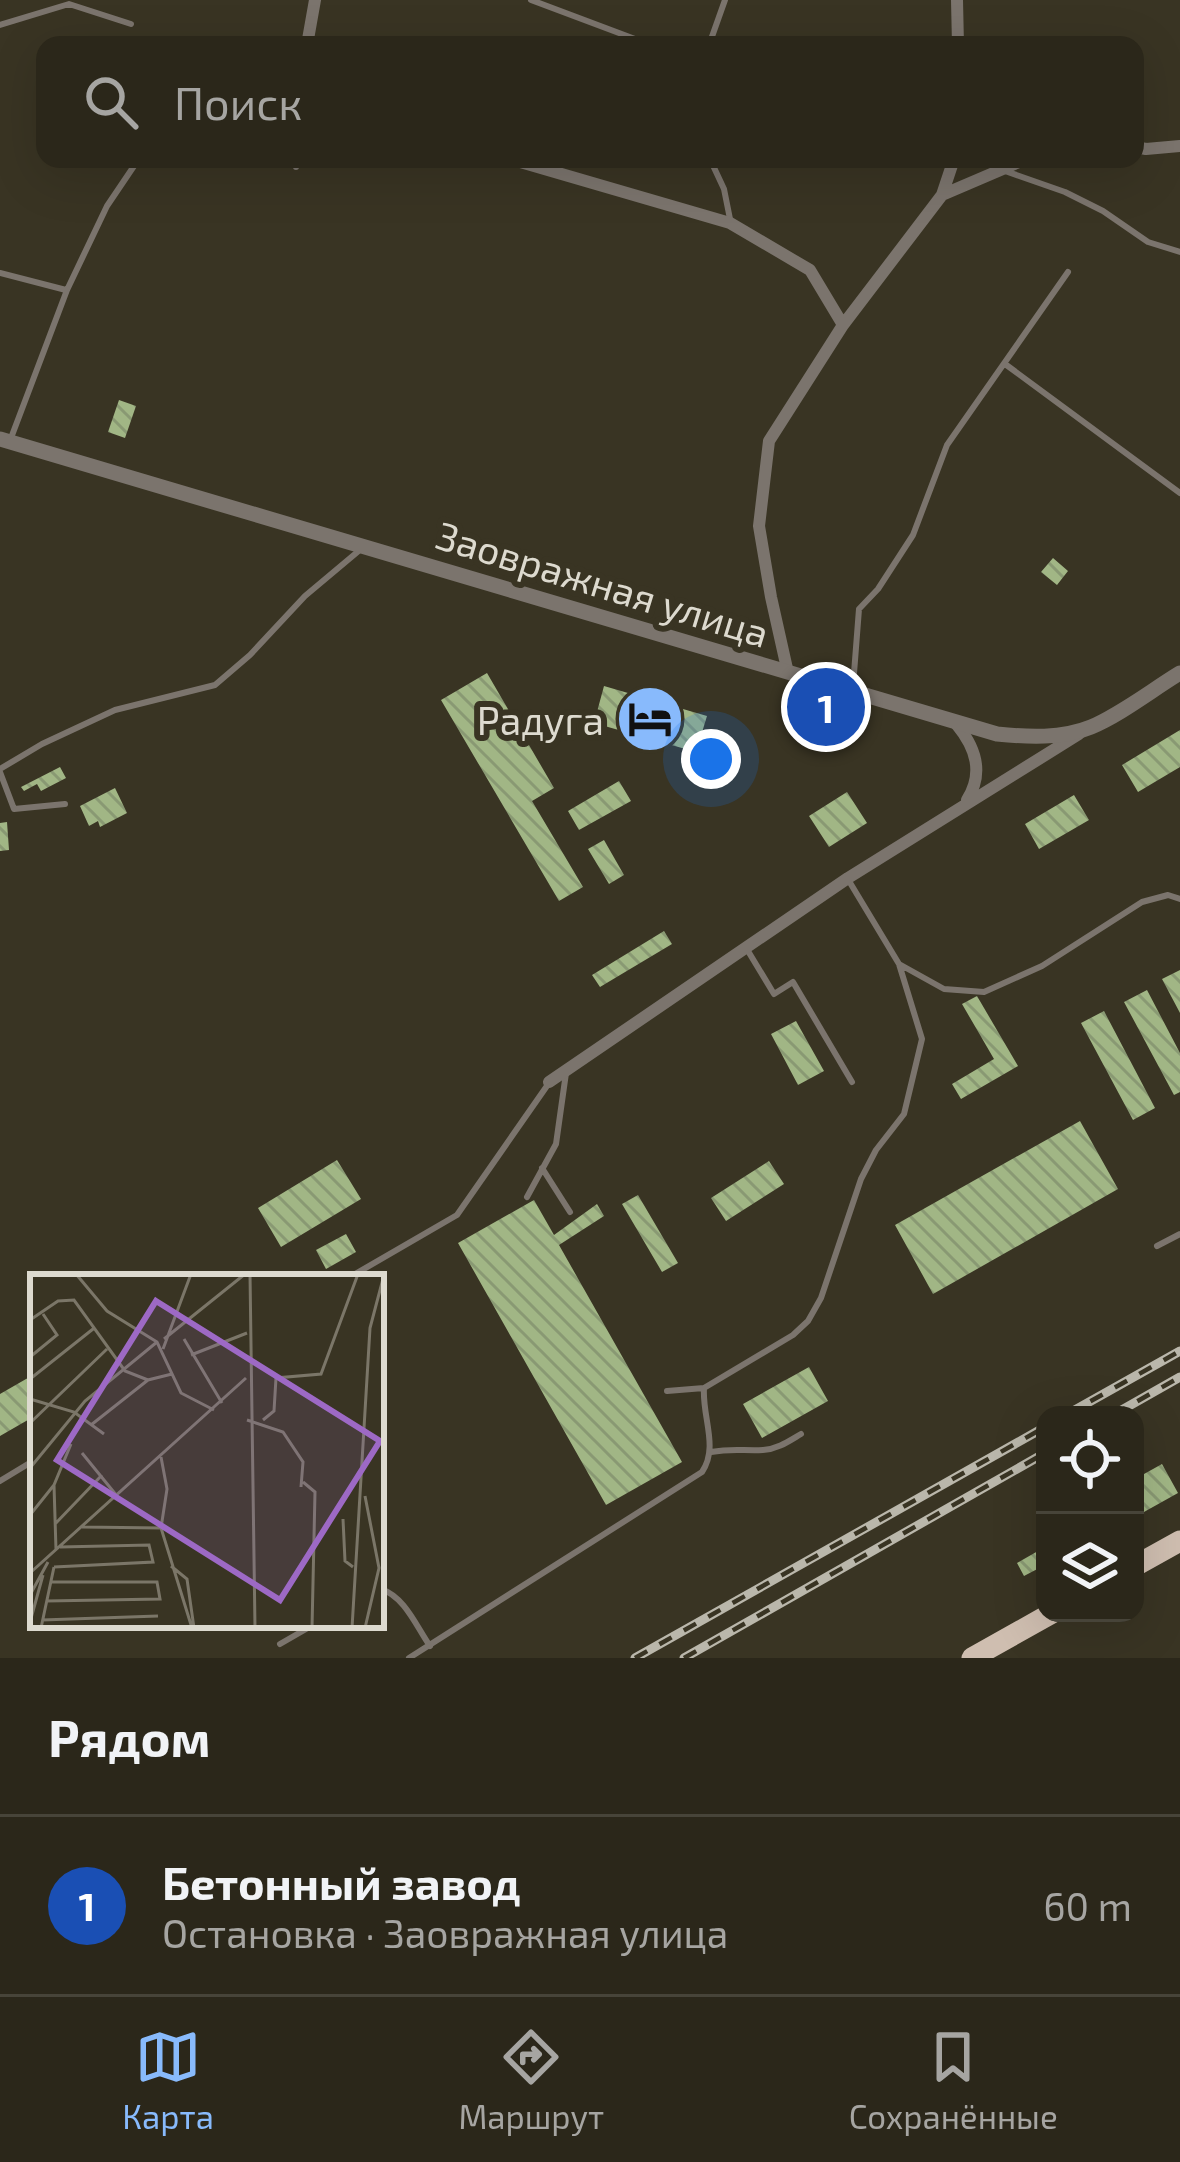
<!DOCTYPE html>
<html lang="ru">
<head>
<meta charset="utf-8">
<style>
  :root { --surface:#2b271a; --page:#373327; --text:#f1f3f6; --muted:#a6a5a2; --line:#474439; --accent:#88bafc }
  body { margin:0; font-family:"Exo 2",sans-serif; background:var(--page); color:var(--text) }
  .controls { position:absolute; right:36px; bottom:36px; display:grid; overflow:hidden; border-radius:24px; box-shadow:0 12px 48px #0002 }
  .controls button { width:108px; height:108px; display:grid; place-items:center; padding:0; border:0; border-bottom:3px solid var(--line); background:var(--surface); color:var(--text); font:60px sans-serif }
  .you { position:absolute; left:711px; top:759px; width:42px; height:42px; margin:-30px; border:9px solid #fff; border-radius:50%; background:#1a73e8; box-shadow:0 0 0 18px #1a73e833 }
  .badge { display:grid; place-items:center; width:78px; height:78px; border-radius:50%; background:var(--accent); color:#fff; font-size:39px; font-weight:700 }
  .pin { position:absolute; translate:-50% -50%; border:6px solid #fff; box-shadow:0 3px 12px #0006 }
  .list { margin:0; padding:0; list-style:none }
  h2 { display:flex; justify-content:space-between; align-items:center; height:156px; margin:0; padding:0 48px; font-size:51px }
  h2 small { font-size:39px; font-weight:400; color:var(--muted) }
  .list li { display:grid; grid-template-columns:78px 1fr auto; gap:36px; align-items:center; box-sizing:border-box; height:180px; padding:0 48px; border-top:3px solid var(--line) }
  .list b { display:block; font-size:45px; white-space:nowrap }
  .list p { margin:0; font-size:39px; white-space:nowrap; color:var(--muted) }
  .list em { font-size:39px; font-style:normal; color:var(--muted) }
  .icon { flex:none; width:66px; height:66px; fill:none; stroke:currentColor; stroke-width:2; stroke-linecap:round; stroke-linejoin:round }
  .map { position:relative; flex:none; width:1180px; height:1658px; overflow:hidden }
  .search { position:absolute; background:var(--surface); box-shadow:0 12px 48px #0002; left:36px; right:36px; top:36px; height:132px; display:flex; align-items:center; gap:30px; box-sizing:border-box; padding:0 42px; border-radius:24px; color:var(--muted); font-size:45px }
  .sheet { height:336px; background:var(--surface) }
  nav { display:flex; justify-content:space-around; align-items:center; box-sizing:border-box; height:168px; border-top:3px solid var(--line); background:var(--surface); font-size:33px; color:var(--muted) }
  nav a { display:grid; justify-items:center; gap:6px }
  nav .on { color:var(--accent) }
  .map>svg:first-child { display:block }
  .building { fill:url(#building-back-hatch) }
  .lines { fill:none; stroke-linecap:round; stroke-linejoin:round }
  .service { stroke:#7b746d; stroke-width:6 }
  .minor { stroke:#7b746d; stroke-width:12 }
  .tertiary { stroke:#7b746d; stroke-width:15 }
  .trunk { stroke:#cfbeb0; stroke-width:21 }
  .rail-casing { stroke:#bab7ab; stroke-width:9 }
  .rail { stroke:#393423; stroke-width:4.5; stroke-dasharray:14; stroke-linecap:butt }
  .labels { text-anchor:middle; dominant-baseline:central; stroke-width:12; stroke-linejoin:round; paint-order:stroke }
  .street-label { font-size:39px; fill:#dddacf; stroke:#393423 }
  .poi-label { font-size:39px; fill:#dddacf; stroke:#393423; text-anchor:end }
  .inset-road { fill:none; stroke:#7b7668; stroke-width:3 }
  .view { fill:#9d69c5; fill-opacity:0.15; stroke:#9d69c5; stroke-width:6 }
  .inset-edge { fill:none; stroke:#dddacf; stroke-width:6 }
</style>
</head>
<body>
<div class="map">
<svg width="1180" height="1658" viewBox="0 0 1180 1658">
  <defs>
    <pattern id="building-back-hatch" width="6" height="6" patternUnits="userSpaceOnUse" patternTransform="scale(3)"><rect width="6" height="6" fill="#a1b685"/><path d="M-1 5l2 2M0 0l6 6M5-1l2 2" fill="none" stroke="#899973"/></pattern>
  </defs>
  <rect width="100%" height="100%" fill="#393423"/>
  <!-- building -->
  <path class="building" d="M 119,400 L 136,406 L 125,438 L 108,432 Z
    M 1053,558 L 1068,571 L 1057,585 L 1041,572 Z
    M 487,673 L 554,788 L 532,801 L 583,887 L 559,901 L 441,700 Z
    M 604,686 L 707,716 L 696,752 L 594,723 Z
    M 1180,730 L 1180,767 L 1138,792 L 1122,765 Z
    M 60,767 L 66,778 L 41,791 L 37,784 L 24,791 L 21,787 Z
    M 619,781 L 631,801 L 579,830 L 568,811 Z
    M 115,788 L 127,813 L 100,827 L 98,821 L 89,826 L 80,806 Z
    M 847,792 L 867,823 L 829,847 L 809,816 Z
    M 1074,795 L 1089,820 L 1039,849 L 1025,824 Z
    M 7,822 L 9,850 L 0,851 L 0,823 Z
    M 604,840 L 624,875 L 609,884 L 588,849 Z
    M 664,931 L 672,944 L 600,987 L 592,975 Z
    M 1180,970 L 1180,1013 L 1162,979 Z
    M 1147,990 L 1180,1053 L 1180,1092 L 1174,1095 L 1124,1002 Z
    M 977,996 L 1018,1066 L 961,1099 L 952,1084 L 994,1059 L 962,1004 Z
    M 1104,1011 L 1155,1108 L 1133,1120 L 1081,1023 Z
    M 796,1021 L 824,1071 L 798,1085 L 771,1034 Z
    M 1080,1121 L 1118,1189 L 933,1294 L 895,1225 Z
    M 337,1160 L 361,1199 L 281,1247 L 258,1208 Z
    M 769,1161 L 784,1184 L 726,1221 L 711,1198 Z
    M 638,1195 L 678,1263 L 662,1272 L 622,1204 Z
    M 534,1200 L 554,1235 L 597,1204 L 604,1216 L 559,1245 L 682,1462 L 606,1505 L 458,1243 Z
    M 346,1234 L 356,1252 L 326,1269 L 316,1250 Z
    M 809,1367 L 828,1401 L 762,1438 L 743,1404 Z
    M 33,1375 L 33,1417 L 0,1436 L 0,1394 Z
    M 1162,1464 L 1178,1493 L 1135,1517 L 1135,1479 Z
    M 1045,1547 L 1045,1565 L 1024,1576 L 1017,1563 Z"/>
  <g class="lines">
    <!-- service -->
    <path class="service" d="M 531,0 L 651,45
      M 0,25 L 69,4 L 131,24
      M 709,45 L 725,0
      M 710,159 L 724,189 L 730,219
      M 296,167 L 296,159
      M 1005,171 L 1065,192 L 1103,211 L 1148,242 L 1180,252
      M 0,273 L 66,290
      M 1005,364 L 1180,493
      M 11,438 L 67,290 L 107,206 L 134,166 L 134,159
      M 853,686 L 859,609 L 878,589 L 913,535 L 947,445 L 1068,272
      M 0,769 L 42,744 L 115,710 L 215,685 L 250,655 L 305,596 L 361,549
      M 0,772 L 14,809 L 65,804
      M 748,951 L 774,994 L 793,982 L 852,1082
      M 899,964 L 944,989 L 984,992 L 1042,966 L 1142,902 L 1168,895 L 1180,899
      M 542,1168 L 570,1212
      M 527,1197 L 556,1144 L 566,1073
      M 1157,1246 L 1180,1234
      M 350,1277 L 457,1215 L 549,1083
      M 667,1391 L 704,1388 L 793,1335 L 808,1321 L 821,1298 L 861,1179 L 876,1150 L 904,1114 L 922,1039 L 899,964 L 849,881
      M 711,1452 C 733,1448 743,1451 763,1450 C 778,1449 789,1441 801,1434
      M 0,1481 L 33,1461
      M 381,1589 C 405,1597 416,1626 430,1646
      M 280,1644 L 313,1625
      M 409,1658 L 702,1472 C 719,1447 702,1417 704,1388"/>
    <!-- minor -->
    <path class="minor" d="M 957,0 L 958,45
      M 307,45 L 315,0
      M 1135,147 L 1146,149 L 1180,146
      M 510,159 L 730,223 L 810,270 L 843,325
      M 942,195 L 1026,159
      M 788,673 L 771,597 L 759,526 L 769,441 L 843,325 L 942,195 L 954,159
      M 957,725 C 976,748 984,773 967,800
      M 549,1082 L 848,878 L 1079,734"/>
    <!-- tertiary -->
    <path class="tertiary" d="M 0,439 L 997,734 C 1027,737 1062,739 1091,727 C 1120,715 1152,690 1180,673"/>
    <!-- trunk -->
    <path class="trunk" d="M 1135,1566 L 1180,1541
      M 972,1658 L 1052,1613"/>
    <!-- rail casing -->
    <g class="rail-casing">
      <path id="rail" d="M 1066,1415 L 1180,1351
        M 1113,1415 L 1180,1377
        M 635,1658 L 1045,1427
        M 684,1658 L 1045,1453"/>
    </g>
    <!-- rail -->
    <use href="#rail" class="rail"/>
  </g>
  <!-- icons -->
  <defs>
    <g id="hotel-disc" transform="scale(3.45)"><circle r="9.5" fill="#88bafc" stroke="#393423"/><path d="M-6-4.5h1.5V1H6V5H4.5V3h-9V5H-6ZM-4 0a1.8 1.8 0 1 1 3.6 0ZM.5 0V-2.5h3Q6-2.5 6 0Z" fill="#111"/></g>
  </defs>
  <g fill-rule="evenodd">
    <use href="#hotel-disc" x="650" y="719"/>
  </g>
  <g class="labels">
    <!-- street labels -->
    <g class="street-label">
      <text transform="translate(603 583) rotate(17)">Заовражная улица</text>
    </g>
    <!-- poi labels -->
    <g class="poi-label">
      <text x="604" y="719">Радуга</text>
    </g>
  </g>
  <!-- overview -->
  <g transform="translate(30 1274)">
    <rect width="354" height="354" fill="#393423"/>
    <path class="inset-road" d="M 46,0 L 77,37 L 127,68 L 151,119 L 184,136M 220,0 L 225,354M 0,46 L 28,27 L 44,26 L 95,97 L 118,106M 134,65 L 215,0M 154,65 L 192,129M 133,75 L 161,0M 161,81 L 217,59M 0,83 L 27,61 L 13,40M 0,105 L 63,55M 0,125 L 44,138 L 74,160M 217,146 L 253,158 L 273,188 L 271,213M 233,146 L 244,137 L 246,104 L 291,100 L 328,0M 0,149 L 77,75M 61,151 L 118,106 L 142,100M 52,179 L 87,222M 131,183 L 137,215 L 131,254 L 162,354M 0,194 L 55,127 L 127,68M 273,208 L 285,218 L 282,354M 335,222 L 349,294 L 335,354M 0,241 L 24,211M 313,245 L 315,287 L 323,293M 25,250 L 72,201M 52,253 L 131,254M 26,276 L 24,211 L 41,170M 141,292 L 157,305 L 164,354M 24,293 L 123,288 L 119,271 L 30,273M 0,299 L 216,104M 0,321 L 18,288M 16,327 L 130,325 L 127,308 L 20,308M 12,346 L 128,342M 0,348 L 13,301M 11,354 L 24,293M 322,354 L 340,54 L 354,1"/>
    <path class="view" d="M 126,27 L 350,167 L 250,326 L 27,186 Z"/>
    <rect width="354" height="354" class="inset-edge"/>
  </g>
</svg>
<div class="controls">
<button><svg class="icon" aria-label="locate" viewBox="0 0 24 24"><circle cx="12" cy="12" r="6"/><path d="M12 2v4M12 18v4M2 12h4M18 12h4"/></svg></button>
<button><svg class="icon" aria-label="layers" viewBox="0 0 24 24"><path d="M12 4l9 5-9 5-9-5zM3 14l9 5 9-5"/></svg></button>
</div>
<div class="you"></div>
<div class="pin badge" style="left:826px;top:707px;background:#1a4fb4">1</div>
<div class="search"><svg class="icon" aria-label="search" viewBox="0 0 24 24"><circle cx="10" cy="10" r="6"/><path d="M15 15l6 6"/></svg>Поиск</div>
</div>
<section class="sheet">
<h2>Рядом<small></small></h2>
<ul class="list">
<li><span class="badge" style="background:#1a4fb4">1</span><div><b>Бетонный завод</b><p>Остановка · Заовражная улица</p></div><em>60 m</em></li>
</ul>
</section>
<nav>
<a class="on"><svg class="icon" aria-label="map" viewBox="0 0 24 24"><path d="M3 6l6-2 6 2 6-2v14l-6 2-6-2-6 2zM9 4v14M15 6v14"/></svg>Карта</a>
<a><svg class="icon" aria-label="directions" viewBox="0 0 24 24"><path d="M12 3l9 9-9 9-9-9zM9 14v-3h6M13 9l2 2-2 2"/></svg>Маршрут</a>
<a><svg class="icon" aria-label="saved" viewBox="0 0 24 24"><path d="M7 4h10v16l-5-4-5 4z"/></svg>Сохранённые</a>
</nav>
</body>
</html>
